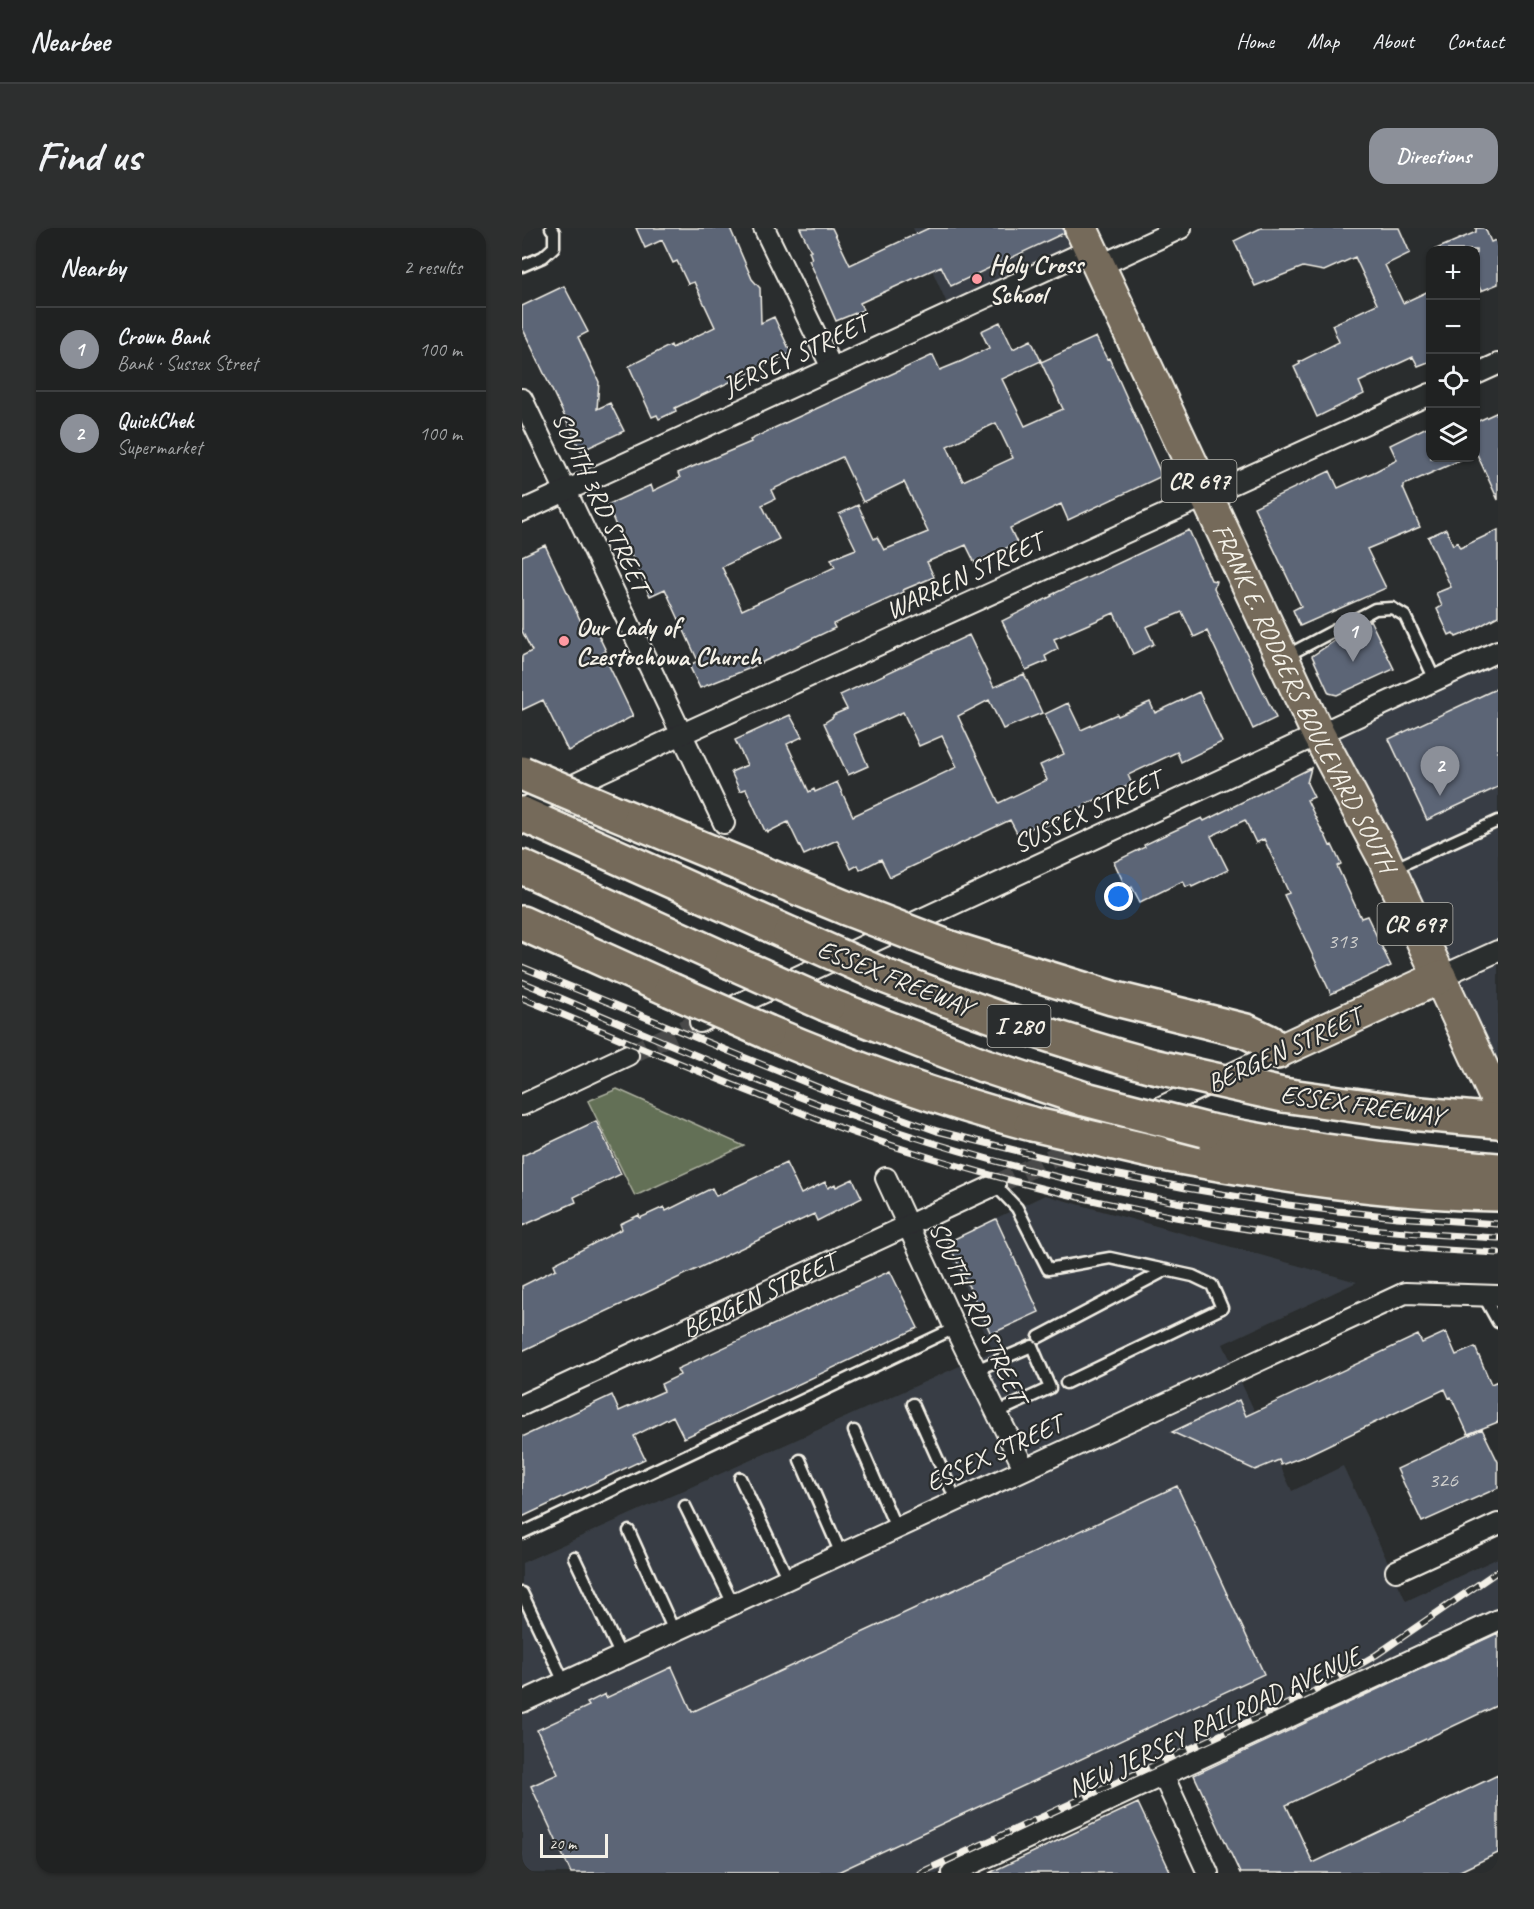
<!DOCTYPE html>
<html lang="en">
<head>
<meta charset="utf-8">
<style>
  :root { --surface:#202222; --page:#2d2f2f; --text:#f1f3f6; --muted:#a2a4a5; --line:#3d3f40; --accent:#8c9099 }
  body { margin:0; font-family:Caveat,sans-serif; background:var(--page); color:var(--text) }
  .controls { position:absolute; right:18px; top:18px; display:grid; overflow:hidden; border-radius:12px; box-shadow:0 2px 4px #0004 }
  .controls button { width:54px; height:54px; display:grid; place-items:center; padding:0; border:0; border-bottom:2px solid var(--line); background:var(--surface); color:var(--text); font:30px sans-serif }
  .scale { position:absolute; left:18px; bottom:15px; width:68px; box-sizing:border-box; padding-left:6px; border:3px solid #f4f1e8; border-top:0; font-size:16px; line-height:21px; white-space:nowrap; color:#f4f1e8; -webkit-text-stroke:4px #2a2d2e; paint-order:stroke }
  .you { position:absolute; left:597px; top:669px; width:21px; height:21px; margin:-15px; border:4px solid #fff; border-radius:50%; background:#1a73e8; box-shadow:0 0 0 9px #1a73e833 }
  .badge { display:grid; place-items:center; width:39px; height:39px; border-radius:50%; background:var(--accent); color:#fff; font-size:20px; font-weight:700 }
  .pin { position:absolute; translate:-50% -50px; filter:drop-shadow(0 2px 3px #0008) }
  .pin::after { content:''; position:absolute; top:32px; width:21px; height:18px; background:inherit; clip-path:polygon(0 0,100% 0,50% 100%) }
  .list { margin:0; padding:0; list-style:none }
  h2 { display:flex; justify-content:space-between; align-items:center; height:78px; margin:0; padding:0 24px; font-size:26px }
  h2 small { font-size:20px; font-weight:400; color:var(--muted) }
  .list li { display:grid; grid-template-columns:39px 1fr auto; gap:18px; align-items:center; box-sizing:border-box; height:84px; padding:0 24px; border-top:2px solid var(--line) }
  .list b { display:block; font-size:22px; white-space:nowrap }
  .list p { margin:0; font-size:20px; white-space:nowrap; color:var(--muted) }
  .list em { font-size:20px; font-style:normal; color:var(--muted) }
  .icon { flex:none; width:33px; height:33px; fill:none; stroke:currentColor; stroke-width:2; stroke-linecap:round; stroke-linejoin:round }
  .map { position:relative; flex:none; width:976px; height:1645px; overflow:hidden; border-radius:18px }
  header { display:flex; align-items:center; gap:36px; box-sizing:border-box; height:84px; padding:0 30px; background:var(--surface); border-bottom:2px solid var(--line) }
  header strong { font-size:28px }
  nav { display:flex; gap:33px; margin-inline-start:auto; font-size:21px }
  .intro { display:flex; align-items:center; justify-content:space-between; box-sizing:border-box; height:144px; padding:0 36px }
  h1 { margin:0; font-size:42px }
  .button { padding:15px 27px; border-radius:18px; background:var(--accent); color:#fff; font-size:21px; font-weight:700 }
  main { display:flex; gap:36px; padding:0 36px }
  aside { flex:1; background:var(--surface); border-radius:18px; box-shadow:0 2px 4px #0004 }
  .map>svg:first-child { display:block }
  .built { fill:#393e44 }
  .green { fill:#636f56; stroke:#acb09f; stroke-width:1.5 }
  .building { fill:#5b6576; stroke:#f4f1e8; stroke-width:1.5; fill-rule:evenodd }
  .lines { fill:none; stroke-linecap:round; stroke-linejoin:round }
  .minor-tunnel { stroke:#484a4a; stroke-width:20; stroke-dasharray:20 10; stroke-linecap:butt }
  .service-casing { stroke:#f4f1e8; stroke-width:15 }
  .minor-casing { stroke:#f4f1e8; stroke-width:24 }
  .primary-casing { stroke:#f4f1e8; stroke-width:36 }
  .motorway-casing { stroke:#f4f1e8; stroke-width:38 }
  .service { stroke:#2a2d2e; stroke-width:10 }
  .minor { stroke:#2a2d2e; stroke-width:20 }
  .primary { stroke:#746a5a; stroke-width:32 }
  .motorway { stroke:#746a5a; stroke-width:33 }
  .rail-casing { stroke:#f4f1e8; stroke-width:7 }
  .rail { stroke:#2a2d2e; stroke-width:4.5; stroke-dasharray:14; stroke-linecap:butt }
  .motorway-bridge-casing { stroke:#f4f1e8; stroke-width:38; stroke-linecap:butt }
  .motorway-bridge { stroke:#746a5a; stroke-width:33 }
  .poi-dot { fill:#ff9aa2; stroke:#2a2d2e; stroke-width:2 }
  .labels { text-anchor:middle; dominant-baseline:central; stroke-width:4.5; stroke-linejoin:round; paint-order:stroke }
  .number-label { font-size:22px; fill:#cececc }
  .shield { fill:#2a2d2e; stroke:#b7b6b0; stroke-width:1.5 }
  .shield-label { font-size:24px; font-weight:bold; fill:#f4f1e8 }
  .poi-label { font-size:26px; font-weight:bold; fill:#f4f1e8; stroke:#2a2d2e; text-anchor:start }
  .street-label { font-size:26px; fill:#f4f1e8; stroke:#2a2d2e }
</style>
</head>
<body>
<header>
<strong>Nearbee</strong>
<nav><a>Home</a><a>Map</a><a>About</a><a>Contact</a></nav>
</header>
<div class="intro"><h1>Find us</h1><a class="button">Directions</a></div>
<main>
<aside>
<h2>Nearby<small>2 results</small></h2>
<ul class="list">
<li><span class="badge">1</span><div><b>Crown Bank</b><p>Bank · Sussex Street</p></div><em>100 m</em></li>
<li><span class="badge">2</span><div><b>QuickChek</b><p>Supermarket</p></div><em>100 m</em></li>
</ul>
</aside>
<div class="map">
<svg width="976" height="1645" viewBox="0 0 976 1645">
  <rect width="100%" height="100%" fill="#2a2d2e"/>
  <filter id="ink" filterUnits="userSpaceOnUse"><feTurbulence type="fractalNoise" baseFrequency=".0167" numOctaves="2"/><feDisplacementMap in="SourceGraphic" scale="12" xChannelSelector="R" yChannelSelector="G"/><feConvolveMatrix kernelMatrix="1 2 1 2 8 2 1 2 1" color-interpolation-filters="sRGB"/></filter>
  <g filter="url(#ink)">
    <!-- built -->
    <path class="built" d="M 391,0 L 555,0 L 565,19 L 428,82 Z
      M 976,428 L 976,856 L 806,506 Z
      M 523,967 L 835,1054 L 701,1116 L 770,1263 L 821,1238 L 884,1373 L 976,1330 L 976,1383 L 416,1645 L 0,1645 L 0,1335 L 471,1123 L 423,1014 Z"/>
    <!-- green -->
    <path class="green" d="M 95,861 L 222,918 L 113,968 L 66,873 Z"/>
    <!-- building -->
    <path class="building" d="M 114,0 L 208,0 L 230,51 L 238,60 L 239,95 L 252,89 L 269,125 L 153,180 L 154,183 L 137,191 L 135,187 L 130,189 L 107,138 L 149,117 L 150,120 L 193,99 L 172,54 L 166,56 L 155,33 L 151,35 L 140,12 L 123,20 Z
      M 278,0 L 310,0 L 328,37 L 407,0 L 541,0 L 542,5 L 429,58 L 419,38 L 338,75 L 341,82 L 314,93 L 287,32 L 290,31 L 287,23 L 289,23 Z
      M 739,0 L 877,0 L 888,25 L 863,37 L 881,75 L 909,62 L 909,133 L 896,138 L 891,129 L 837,154 L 842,166 L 795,189 L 772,139 L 778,136 L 777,134 L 817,114 L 810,97 L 855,76 L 833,29 L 802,43 L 781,39 L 733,58 L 712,13 Z
      M 954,0 L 963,0 L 969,14 L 976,11 L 976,56 L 959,63 L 954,51 L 954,22 L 912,22 L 954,4 Z
      M 42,58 L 66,104 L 56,109 L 77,154 L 75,181 L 88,175 L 102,203 L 59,223 L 0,99 L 0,78 Z
      M 478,94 L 491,121 L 509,112 L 519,133 L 480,151 L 503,198 L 541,181 L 519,134 L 574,109 L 585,131 L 587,130 L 640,248 L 546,292 L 539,276 L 488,300 L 495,315 L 453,335 L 444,317 L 405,334 L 412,349 L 381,362 L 382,364 L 311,396 L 313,400 L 226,441 L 178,460 L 167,437 L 176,433 L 143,361 L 128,368 L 108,325 L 106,326 L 85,277 L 129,257 L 131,263 L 158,250 L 156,245 L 229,214 L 228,212 L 250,201 L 411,127 L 418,142 L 440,133 L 467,120 L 459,103 ZM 474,195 L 491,230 L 441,253 L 425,218 ZM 320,229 L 341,274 L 382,254 L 406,304 L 362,322 L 355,309 L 352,311 L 336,277 L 317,286 L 334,321 L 309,331 L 313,339 L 220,382 L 200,339 L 257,311 L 240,277 L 253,271 L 249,262 Z
      M 976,184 L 976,272 L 954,224 L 954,194 Z
      M 909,197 L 909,230 L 943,230 L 882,257 L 882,260 L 881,260 L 898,299 L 845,321 L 864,360 L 778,398 L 771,382 L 779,378 L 732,279 L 808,243 L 816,260 L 854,243 L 875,232 L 868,217 Z
      M 924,301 L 931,317 L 935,314 L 938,320 L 976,302 L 976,388 L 951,402 L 934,409 L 931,405 L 927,407 L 915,381 L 920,378 L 914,365 L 929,359 L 906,309 Z
      M 667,302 L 689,352 L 694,353 L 692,360 L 731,438 L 730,440 L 754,490 L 731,501 L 685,403 L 672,409 L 660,384 L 624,399 L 632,416 L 611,426 L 592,385 L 532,411 L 536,421 L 523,428 L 525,433 L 504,442 L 480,393 L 530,368 L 529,367 Z
      M 23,317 L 62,400 L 71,396 L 84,423 L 81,425 L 111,488 L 46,523 L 21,472 L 0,482 L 0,428 L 10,423 L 0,403 L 0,328 Z
      M 848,392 L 872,441 L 815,467 L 807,465 L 790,428 L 826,404 Z
      M 447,407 L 472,459 L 502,446 L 520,485 L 481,501 L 467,472 L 436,488 L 477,575 L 525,552 L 518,537 L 542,526 L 523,486 L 546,475 L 559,502 L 595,486 L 596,488 L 628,474 L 633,485 L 677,464 L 700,514 L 659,534 L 655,524 L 606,547 L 610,556 L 564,576 L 564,578 L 519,600 L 517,596 L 496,607 L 488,592 L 368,649 L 359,631 L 338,642 L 336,637 L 329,641 L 315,612 L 282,627 L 266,594 L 246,604 L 245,602 L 243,603 L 224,561 L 218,563 L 209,544 L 225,537 L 213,512 L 268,487 L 280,509 L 265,516 L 287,564 L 292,561 L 293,564 L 315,554 L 331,588 L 435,539 L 420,508 L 397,518 L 381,484 L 332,506 L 346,538 L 326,547 L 302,495 L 311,489 L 311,487 L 325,481 L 318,467 Z
      M 976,460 L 976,559 L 905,592 L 867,511 Z
      M 789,540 L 785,555 L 792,569 L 785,572 L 801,605 L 803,607 L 808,618 L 810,617 L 819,636 L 815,638 L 839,690 L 845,688 L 869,738 L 809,766 L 762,667 L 767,665 L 742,611 L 734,615 L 723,592 L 689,608 L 706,642 L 670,659 L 669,657 L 664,659 L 661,653 L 618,674 L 610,659 L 605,662 L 592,634 L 623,619 L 622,617 L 645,606 L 680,590 L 682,593 Z
      M 74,893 L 99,946 L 52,969 L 54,974 L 0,998 L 0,928 Z
      M 264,935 L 279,966 L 303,954 L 306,960 L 313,956 L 314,959 L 331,951 L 340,970 L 295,993 L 292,986 L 0,1123 L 0,1058 L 34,1041 L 32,1036 L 100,1001 L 98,996 L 117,987 L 118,990 L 142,979 L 144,983 L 190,960 L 194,968 Z
      M 474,991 L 517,1084 L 469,1106 L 426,1014 Z
      M 368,1043 L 396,1100 L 162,1210 L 151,1188 L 112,1208 L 123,1231 L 0,1289 L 0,1209 L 90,1167 L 97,1183 L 142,1163 L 139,1156 L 158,1147 L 155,1141 Z
      M 924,1104 L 934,1127 L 953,1119 L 969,1156 L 976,1153 L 976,1194 L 946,1206 L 929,1169 L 927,1170 L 923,1161 L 783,1228 L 759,1237 L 757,1232 L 733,1242 L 650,1204 L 717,1172 L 724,1188 L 896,1107 L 900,1115 Z
      M 960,1201 L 976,1234 L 976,1260 L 900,1294 L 875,1241 Z
      M 655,1258 L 742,1446 L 314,1645 L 49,1645 L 9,1558 L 36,1546 L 15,1502 L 67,1478 L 65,1475 L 83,1466 L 84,1470 L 150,1439 L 170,1484 Z
      M 976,1405 L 976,1477 L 764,1577 L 791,1635 L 976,1547 L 976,1625 L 934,1645 L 718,1645 L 672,1547 Z
      M 616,1575 L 649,1645 L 467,1645 L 554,1604 Z"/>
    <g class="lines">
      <!-- minor-tunnel -->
      <path class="minor-tunnel" d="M 106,827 L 178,794
        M 473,957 L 549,921"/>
      <!-- service casing -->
      <g class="service-casing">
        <path id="service" d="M 0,38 L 21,29 L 32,19 L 32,4 L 29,0
          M 764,428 L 853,381 L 870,380 L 883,388 L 913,452
          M 871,641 L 976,593
          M 473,957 L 495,980 L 526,1041 L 588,1030 L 671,1048 L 690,1057 L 700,1080 L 544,1155
          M 961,1067 L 976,1094
          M 517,1109 L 644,1042
          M 454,1142 L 510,1118 L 528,1160 L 474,1185
          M 391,1176 L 434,1272
          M 332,1203 L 374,1300
          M 278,1232 L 319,1326
          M 218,1250 L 266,1351
          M 163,1278 L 211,1376
          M 107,1303 L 152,1403
          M 0,1305 L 433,1100
          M 52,1329 L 99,1428
          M 0,1365 L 42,1454"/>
      </g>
      <!-- minor casing -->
      <g class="minor-casing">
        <g id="minor">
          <path d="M 242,0 L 310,140"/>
          <path d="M 577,38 L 659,0"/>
          <path d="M 954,146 L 976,136"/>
          <path d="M 0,171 L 202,595"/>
          <path d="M 0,283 L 569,21"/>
          <path d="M 0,581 L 160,506 L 908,166"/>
          <path d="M 918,749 L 976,723"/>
          <path d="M 178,794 L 976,423"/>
          <path d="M 0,877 L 106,827"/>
          <path d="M 573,910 L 755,824"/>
          <path d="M 364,950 L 433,1100 L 502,1240"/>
          <path id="s1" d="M 0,1177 L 473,957"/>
          <path d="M 874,1343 L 976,1296"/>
          <path d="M 0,1474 L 883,1065 L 976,1068"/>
          <path d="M 641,1547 L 686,1645"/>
          <path d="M 430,1645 L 976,1392"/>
        </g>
      </g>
      <!-- primary casing -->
      <g class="primary-casing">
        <g id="primary">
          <path id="s2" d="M 559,0 L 796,506 L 861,628 L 976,874"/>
          <path d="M 755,824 L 918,749"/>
        </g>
      </g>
      <!-- motorway casing -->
      <g class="motorway-casing">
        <path id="motorway" d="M 87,582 L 324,680
          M 0,586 L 268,706
          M 0,639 L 209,734
          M 0,695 L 149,762
          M 428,720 L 590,770 L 724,803 L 747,814 L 755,824
          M 365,749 C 453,783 541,814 631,838
          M 306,777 L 461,837 L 563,871
          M 245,804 C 332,841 419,872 510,896
          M 761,867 L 888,885 L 976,893
          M 683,902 C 780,922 877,935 976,942
          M 636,925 C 748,946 862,964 976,966"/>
      </g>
      <!-- service -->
      <use href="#service" class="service"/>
      <!-- minor -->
      <use href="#minor" class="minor"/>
      <!-- primary -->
      <use href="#primary" class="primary"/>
      <!-- motorway -->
      <use href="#motorway" class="motorway"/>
      <!-- rail casing -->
      <g class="rail-casing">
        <path id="rail" d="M 0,739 L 310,865 L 415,903 L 577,943 L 664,960 L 766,977 L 815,983 L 875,989 L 976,996
          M 0,754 C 124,805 247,862 374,903 C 568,967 773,1001 976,1010
          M 0,770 C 79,802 157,836 236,867 C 271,881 305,896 341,908 C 545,977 760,1016 976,1025
          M 398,1645 L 789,1465 L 854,1427 L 976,1343"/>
      </g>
      <!-- rail -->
      <use href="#rail" class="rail"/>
      <!-- motorway-bridge casing -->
      <g class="motorway-bridge-casing">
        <path id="motorway-bridge" d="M 0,545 L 87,582
          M 324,680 L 428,720
          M 268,706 L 365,749
          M 209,734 L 306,777
          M 149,762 L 245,804
          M 631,838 L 761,867
          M 563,871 L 683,902
          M 510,896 L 636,925"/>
      </g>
      <!-- motorway-bridge -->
      <use href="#motorway-bridge" class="motorway-bridge"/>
    </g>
  </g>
  <!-- markers -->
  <g class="poi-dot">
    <circle cx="455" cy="51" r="6"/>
    <circle cx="42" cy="413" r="6"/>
  </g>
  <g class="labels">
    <!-- number labels -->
    <g class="number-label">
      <text x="820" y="713">313</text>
      <text x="921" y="1252">326</text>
    </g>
    <!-- shield labels -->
    <g class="shield">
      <rect x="639.5" y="232" width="75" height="42" rx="4.5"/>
      <rect x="855.5" y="675" width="75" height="42" rx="4.5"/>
      <rect x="465.5" y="777" width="63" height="42" rx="4.5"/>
    </g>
    <g class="shield-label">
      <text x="677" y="253">CR 697</text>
      <text x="893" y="696">CR 697</text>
      <text x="497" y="798">I 280</text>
    </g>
    <!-- poi labels -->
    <g class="poi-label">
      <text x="467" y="36">Holy Cross<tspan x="467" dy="30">School</tspan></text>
      <text x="54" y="398">Our Lady of<tspan x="54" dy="30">Czestochowa Church</tspan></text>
    </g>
    <!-- street labels -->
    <g class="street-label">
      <text transform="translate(273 127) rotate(-25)">JERSEY STREET</text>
      <text transform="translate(79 274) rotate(65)">SOUTH 3RD STREET</text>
      <text transform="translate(442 348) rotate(-25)">WARREN STREET</text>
      <text stroke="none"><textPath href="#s2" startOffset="520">FRANK E. RODGERS BOULEVARD SOUTH</textPath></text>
      <text transform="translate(565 584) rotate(-25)">SUSSEX STREET</text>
      <text transform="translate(373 750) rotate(22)">ESSEX FREEWAY</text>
      <text transform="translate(762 822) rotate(-25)">BERGEN STREET</text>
      <text transform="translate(840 877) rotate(8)">ESSEX FREEWAY</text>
      <text stroke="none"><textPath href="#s1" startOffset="261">BERGEN STREET</textPath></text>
      <text transform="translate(456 1084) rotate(65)">SOUTH 3RD STREET</text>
      <text transform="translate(472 1225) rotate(-25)">ESSEX STREET</text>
      <text transform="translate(692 1494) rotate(-25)">NEW JERSEY RAILROAD AVENUE</text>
    </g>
  </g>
</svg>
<div class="controls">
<button>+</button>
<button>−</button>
<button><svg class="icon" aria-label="locate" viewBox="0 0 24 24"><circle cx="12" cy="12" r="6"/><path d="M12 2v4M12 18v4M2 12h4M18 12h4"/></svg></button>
<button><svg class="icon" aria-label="layers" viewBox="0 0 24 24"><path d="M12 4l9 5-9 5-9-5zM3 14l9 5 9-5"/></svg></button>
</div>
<div class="scale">20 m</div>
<div class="you"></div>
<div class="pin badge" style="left:831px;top:434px">1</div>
<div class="pin badge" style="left:918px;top:568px">2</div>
</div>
</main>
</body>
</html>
